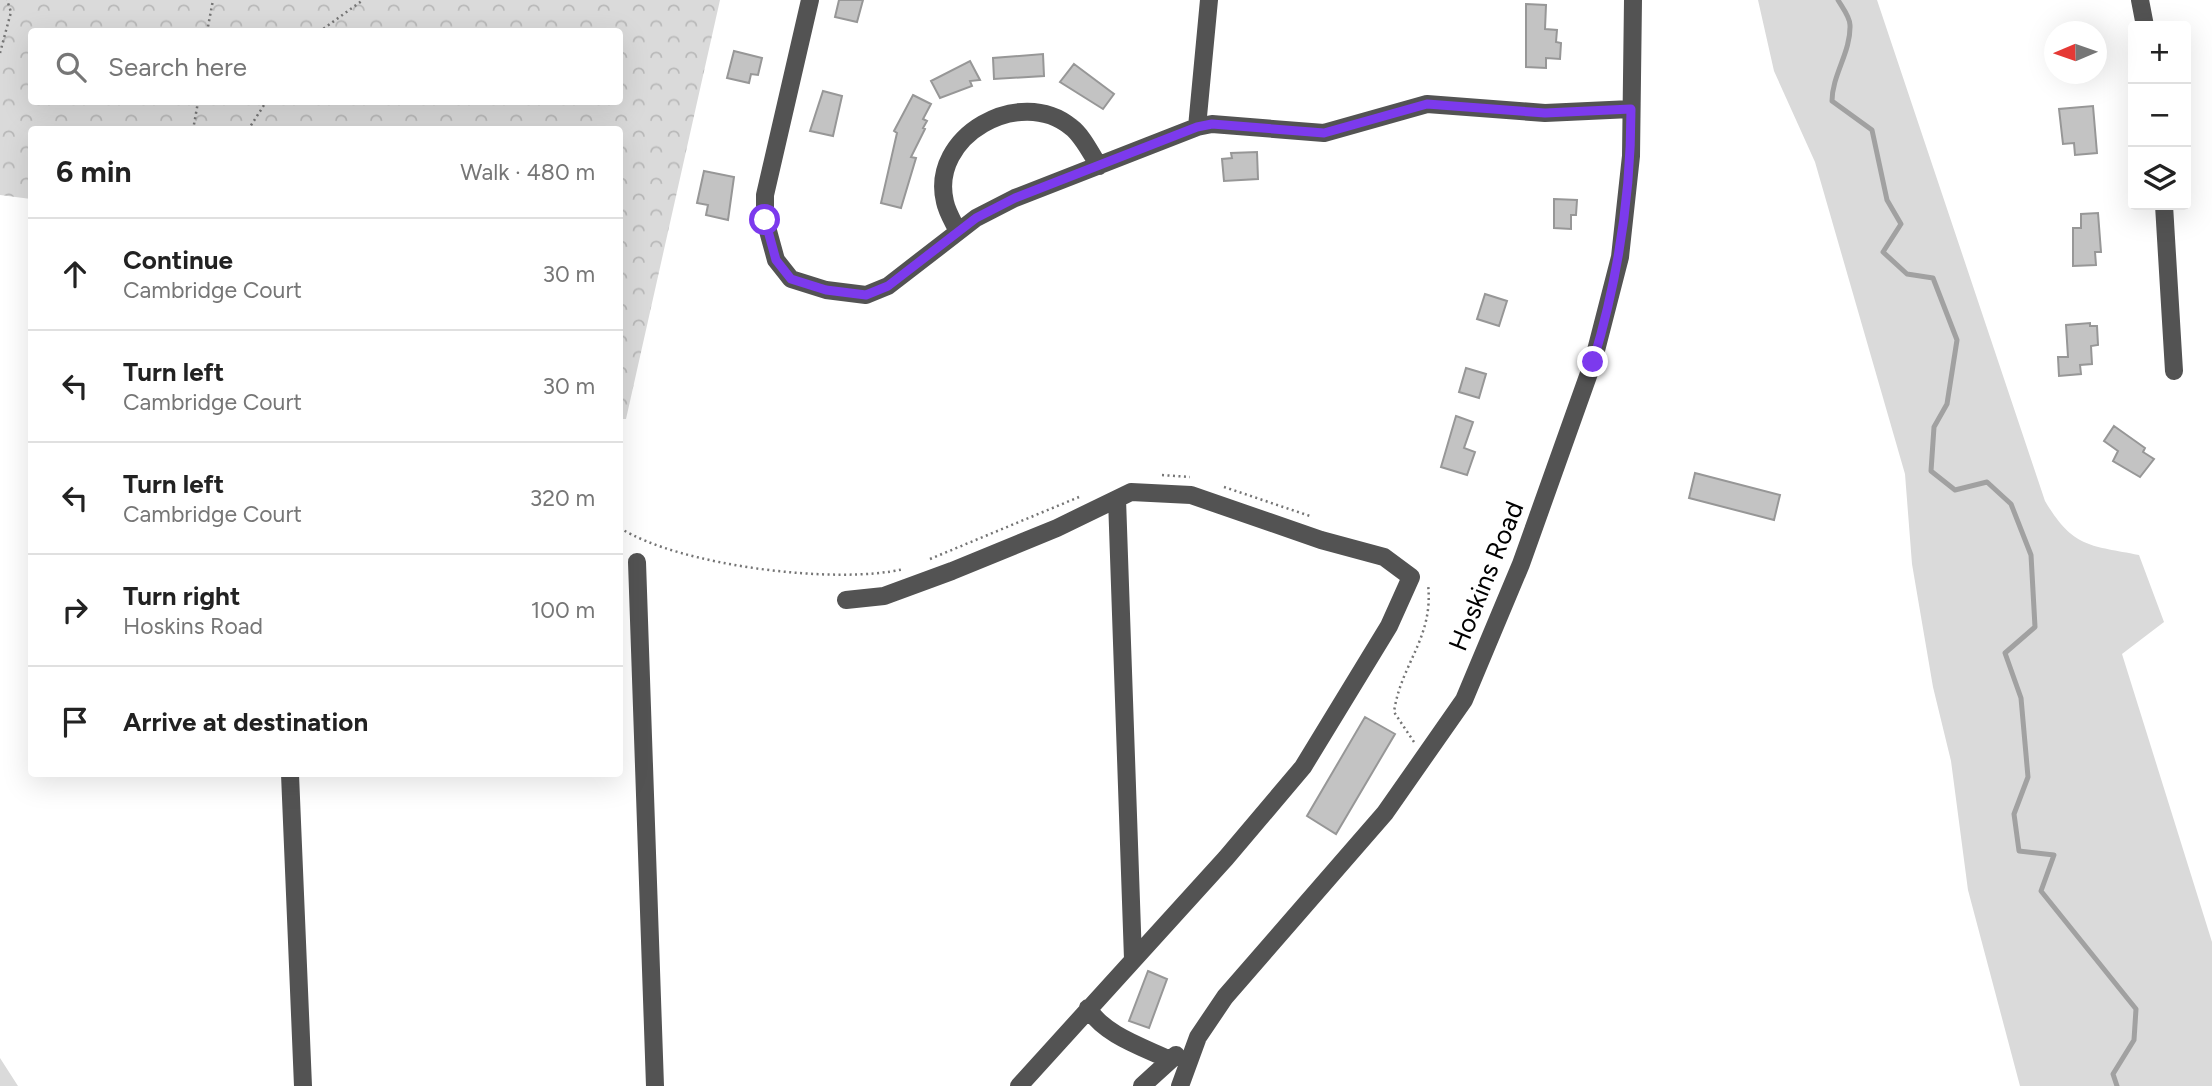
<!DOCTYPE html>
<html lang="en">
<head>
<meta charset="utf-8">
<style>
  :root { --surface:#fff; --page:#f6f6f6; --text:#222; --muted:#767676; --line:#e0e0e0 }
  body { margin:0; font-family:Figtree,sans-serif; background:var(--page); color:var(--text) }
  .controls { position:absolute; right:21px; top:21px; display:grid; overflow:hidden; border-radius:7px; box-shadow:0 7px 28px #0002 }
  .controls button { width:63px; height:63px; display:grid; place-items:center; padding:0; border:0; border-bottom:2px solid var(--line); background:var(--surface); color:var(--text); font:35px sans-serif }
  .compass { position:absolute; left:2044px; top:21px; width:63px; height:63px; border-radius:50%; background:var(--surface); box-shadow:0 7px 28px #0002; rotate:268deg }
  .stop { position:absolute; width:21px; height:21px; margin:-16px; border:5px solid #7c3aed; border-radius:50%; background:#fff }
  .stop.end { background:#7c3aed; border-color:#fff; box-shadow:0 2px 7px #0008 }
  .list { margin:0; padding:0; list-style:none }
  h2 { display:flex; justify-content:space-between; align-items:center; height:91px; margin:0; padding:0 28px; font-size:30px }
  h2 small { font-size:23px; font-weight:400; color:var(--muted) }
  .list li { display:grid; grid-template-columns:46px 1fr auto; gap:21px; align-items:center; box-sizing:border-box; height:112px; padding:0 28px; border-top:2px solid var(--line) }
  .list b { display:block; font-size:26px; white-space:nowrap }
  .list p { margin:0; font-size:23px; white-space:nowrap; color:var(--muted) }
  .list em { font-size:23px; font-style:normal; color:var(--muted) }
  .icon { flex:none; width:38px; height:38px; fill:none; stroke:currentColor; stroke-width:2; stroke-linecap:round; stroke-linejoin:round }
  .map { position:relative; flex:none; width:2212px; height:1086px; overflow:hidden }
  .search { position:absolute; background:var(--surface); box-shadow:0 7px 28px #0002; left:28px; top:28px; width:595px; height:77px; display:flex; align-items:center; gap:18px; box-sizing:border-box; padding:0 24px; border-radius:7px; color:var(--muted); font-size:26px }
  .panel { position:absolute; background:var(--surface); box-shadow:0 7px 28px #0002; left:28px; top:126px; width:595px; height:651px; border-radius:7px }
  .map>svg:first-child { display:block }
  .forest { fill:url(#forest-crowns); fill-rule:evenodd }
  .park { fill:#dadada }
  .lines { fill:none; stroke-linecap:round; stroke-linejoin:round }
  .stream { stroke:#a1a1a1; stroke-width:5 }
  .building { fill:#c3c3c3; stroke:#979797; stroke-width:2 }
  .path { stroke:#757575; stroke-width:2.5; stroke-dasharray:2 3.5; stroke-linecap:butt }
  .minor { stroke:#535353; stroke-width:18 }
  .route { stroke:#7c3aed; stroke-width:9 }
  .labels { text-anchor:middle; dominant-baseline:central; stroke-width:6; stroke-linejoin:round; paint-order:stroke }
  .street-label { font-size:26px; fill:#000; stroke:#fff }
</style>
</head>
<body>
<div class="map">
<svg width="2212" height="1086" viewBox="0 0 2212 1086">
  <defs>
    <pattern id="forest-crowns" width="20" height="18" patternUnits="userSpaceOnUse" patternTransform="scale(1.75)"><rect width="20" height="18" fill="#dadada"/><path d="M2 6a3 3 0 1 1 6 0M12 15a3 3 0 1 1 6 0" fill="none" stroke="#b9b9b9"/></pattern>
  </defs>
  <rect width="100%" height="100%" fill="#fff"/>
  <!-- forest -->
  <path class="forest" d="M 0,0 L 720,0 L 626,419 L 620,419 L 620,130 L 32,130 L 31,199 L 0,195 ZM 32,32 L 620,32 L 620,102 L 32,102 Z"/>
  <!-- park -->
  <path class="park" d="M 1758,0 L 1877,0 L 2045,501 C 2073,548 2089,545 2139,555 L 2164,622 L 2122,654 L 2212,942 L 2212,1086 L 2020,1086 L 1968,890 L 1951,761 L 1933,687 L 1912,564 L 1905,474 L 1815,162 L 1774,71 Z
    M 0,1058 L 18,1086 L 0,1086 Z"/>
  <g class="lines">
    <!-- stream -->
    <path class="stream" d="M 1838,0 C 1842,7 1850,17 1850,25 C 1851,52 1832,75 1832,101 L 1872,130 L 1887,200 L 1901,224 L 1883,252 L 1907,274 L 1933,278 L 1957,340 L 1947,404 L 1934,427 L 1931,471 L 1955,490 L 1987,482 L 2011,504 L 2031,555 L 2035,627 L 2005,653 L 2021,698 L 2028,777 L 2014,814 L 2019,851 L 2054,855 L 2041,891 L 2136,1009 L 2134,1040 L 2113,1074 L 2117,1086"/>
  </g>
  <!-- building -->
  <path class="building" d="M 839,0 L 863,0 L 857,22 L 835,17 Z
    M 1526,4 L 1546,5 L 1545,29 L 1557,30 L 1556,42 L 1561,43 L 1560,59 L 1546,58 L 1546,68 L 1526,67 Z
    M 734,51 L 762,58 L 758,75 L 751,74 L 749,83 L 727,78 Z
    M 1043,54 L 1044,76 L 994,79 L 993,58 Z
    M 970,61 L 980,80 L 970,81 L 972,86 L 940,98 L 931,81 Z
    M 1074,64 L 1114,94 L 1103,109 L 1060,82 Z
    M 823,91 L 842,96 L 833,136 L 810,131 Z
    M 913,95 L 931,104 L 923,119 L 927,121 L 923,128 L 925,129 L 911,157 L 916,158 L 901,208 L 881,203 L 897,133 L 894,131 Z
    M 2093,106 L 2097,153 L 2075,155 L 2074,143 L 2063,144 L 2059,109 Z
    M 1257,152 L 1258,179 L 1224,181 L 1222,159 L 1232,158 L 1231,153 Z
    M 704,171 L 734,177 L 728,220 L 706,215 L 708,205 L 697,203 Z
    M 1554,199 L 1577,200 L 1576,215 L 1571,215 L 1571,229 L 1554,228 Z
    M 2098,213 L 2101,252 L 2095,252 L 2096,265 L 2073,266 L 2073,228 L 2081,228 L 2081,214 Z
    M 1485,294 L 1507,301 L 1499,326 L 1477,319 Z
    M 2090,323 L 2090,326 L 2097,326 L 2098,345 L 2091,346 L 2092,364 L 2080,365 L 2081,374 L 2059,376 L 2058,357 L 2068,357 L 2066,325 Z
    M 1466,368 L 1486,374 L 1479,398 L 1459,392 Z
    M 1456,416 L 1473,422 L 1464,448 L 1475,452 L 1467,475 L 1441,467 Z
    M 2114,426 L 2145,448 L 2143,452 L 2154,459 L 2140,477 L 2113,461 L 2118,451 L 2104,441 Z
    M 1695,473 L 1780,495 L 1774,520 L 1689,498 Z
    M 1365,717 L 1395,734 L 1336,834 L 1307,816 Z
    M 1148,971 L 1167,979 L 1149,1028 L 1129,1021 Z"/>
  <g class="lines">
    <!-- path -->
    <path class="path" d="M 207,32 L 213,0
      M 319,32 L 363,0
      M 0,53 L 11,12 L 7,0
      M 193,130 L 198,102
      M 248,130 L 266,102
      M 1162,475 L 1190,477
      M 1224,487 L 1310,516
      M 620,528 C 680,566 836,585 904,569
      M 930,559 L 1079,497
      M 1414,742 L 1394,712 C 1401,663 1434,638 1428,584"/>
    <!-- minor -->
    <path class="minor" d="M 810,0 L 765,195 L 765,220 L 776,260 L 791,279 L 826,290 L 866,295 L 888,286 L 976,218 L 1015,198 L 1197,127
      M 1209,0 L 1197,127 L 1212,124 L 1324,133 L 1427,104 L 1545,113 L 1631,109
      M 2140,0 L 2145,26
      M 2164,205 L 2174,371
      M 958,232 C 954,223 947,212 945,202 C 929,136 1020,85 1071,127 C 1083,136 1091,154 1099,166
      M 1117,499 L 1133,959
      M 637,562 L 655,1086
      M 846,600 L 884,596 L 952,571 L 1057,528 L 1131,492 L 1191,495 L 1321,540 L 1384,557 L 1411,577 L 1389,626 L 1303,767 L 1226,858 L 1019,1086
      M 290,774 L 303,1086
      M 1088,1008 C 1104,1035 1143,1047 1170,1060
      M 1142,1086 L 1176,1055
      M 1180,1086 L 1198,1037 L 1225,997 L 1385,813 L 1464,700 L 1521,564 L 1593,362 L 1620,257 L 1631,156 L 1633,0"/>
  </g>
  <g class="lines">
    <!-- route -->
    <path class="route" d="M 765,220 L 776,260 L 791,279 L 826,290 L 866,295 L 888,286 L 976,218 L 1015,198 L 1197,127 L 1212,124 L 1324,133 L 1427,104 L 1545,113 L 1631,109 C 1631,196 1618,279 1593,362"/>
  </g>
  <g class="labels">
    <!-- street labels -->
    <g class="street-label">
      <text transform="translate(1486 576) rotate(-68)">Hoskins Road</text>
    </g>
  </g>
</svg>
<div class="controls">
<button>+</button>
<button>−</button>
<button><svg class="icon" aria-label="layers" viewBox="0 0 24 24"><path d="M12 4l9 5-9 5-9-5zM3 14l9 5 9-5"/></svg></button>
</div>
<svg class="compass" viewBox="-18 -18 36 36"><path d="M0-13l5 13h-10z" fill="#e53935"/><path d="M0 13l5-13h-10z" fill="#767676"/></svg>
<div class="stop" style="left:765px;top:220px"></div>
<div class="stop end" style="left:1593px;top:362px"></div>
<div class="search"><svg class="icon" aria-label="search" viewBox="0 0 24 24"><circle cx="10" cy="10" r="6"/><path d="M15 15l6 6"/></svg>Search here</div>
<section class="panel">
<h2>6 min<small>Walk · 480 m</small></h2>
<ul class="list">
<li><svg class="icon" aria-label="ahead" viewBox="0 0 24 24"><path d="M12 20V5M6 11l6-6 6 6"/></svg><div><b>Continue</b><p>Cambridge Court</p></div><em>30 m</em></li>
<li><svg class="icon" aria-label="left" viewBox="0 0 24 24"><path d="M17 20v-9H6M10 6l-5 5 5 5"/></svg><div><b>Turn left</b><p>Cambridge Court</p></div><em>30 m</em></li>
<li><svg class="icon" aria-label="left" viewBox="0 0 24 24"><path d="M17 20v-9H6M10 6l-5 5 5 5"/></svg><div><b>Turn left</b><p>Cambridge Court</p></div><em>320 m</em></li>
<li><svg class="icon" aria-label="right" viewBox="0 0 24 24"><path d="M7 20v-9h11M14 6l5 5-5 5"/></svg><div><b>Turn right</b><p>Hoskins Road</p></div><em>100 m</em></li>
<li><svg class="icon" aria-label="arrive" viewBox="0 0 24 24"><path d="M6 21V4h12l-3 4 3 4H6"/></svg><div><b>Arrive at destination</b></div></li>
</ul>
</section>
</div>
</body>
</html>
